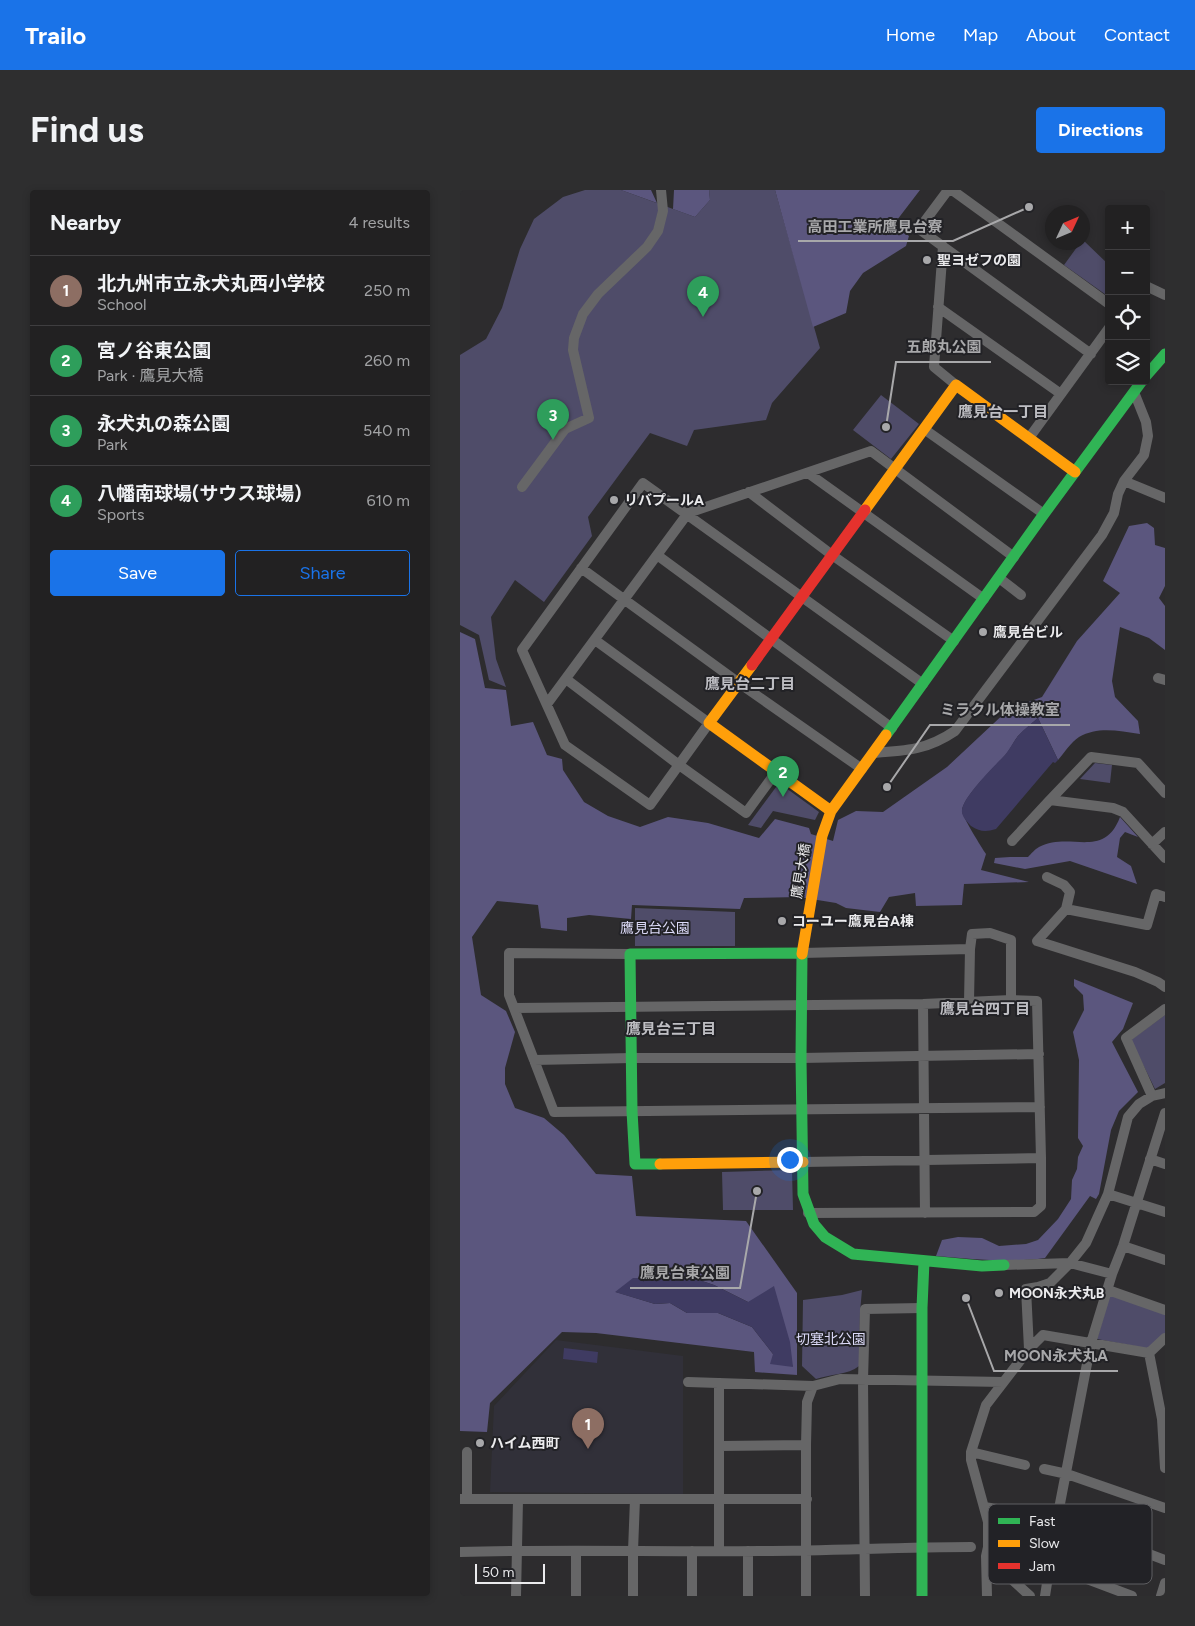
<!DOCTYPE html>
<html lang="en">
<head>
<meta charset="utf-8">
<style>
  :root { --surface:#222122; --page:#2e2e2f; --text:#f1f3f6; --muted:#a2a3a5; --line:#3f3e40; --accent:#1a73e8 }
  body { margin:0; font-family:Figtree,"Noto Sans JP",sans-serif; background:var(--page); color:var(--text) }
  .controls { position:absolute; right:15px; top:15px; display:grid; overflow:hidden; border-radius:5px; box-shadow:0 2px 8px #0003 }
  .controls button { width:45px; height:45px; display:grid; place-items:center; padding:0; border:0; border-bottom:1px solid var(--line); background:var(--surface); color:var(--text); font:25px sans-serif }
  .compass { position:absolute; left:585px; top:15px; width:45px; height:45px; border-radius:50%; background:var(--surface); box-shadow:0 2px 8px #0003; rotate:46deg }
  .scale { position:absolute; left:15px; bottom:12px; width:70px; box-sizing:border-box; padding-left:5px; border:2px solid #ebebed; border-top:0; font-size:14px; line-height:18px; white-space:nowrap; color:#ebebed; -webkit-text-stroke:4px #222226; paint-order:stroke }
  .you { position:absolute; left:329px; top:969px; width:18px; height:18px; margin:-12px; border:4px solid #fff; border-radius:50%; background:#1a73e8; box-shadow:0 0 0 8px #1a73e833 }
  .badge { display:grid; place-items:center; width:32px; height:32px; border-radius:50%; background:var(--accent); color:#fff; font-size:16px; font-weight:700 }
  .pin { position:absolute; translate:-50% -41px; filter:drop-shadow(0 1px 2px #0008) }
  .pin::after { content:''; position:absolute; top:26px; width:18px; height:15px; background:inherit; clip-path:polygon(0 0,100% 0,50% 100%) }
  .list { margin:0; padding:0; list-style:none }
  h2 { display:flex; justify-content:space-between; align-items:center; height:65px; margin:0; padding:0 20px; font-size:21px }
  h2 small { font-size:16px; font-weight:400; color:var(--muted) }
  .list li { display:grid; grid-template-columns:32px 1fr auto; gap:15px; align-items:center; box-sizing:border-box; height:70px; padding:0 20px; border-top:1px solid var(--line) }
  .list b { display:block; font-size:19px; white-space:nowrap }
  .list p { margin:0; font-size:16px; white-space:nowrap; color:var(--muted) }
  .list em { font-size:16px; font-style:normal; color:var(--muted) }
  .actions { display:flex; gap:10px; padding:15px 20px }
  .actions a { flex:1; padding:11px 0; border:1px solid var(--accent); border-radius:5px; text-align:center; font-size:18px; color:var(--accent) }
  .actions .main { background:var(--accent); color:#fff }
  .icon { flex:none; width:28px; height:28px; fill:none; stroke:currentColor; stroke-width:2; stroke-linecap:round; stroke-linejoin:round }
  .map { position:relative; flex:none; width:705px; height:1406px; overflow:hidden; border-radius:5px }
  header { display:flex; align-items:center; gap:30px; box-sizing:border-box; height:70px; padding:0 25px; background:var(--accent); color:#fff }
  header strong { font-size:24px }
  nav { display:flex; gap:28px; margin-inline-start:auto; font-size:18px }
  .intro { display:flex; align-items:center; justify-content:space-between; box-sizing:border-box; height:120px; padding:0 30px }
  h1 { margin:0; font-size:35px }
  .button { padding:12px 22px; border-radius:5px; background:var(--accent); color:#fff; font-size:18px; font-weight:700 }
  main { display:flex; gap:30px; padding:0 30px }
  aside { flex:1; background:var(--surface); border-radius:5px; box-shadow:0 2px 8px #0003 }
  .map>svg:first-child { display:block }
  .built { fill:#313039 }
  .green { fill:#4f4c69 }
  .forest { fill:#5b567e; fill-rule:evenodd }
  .water { fill:#3f3b62 }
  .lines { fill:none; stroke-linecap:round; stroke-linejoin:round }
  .street { stroke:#666667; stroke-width:10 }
  .fast { stroke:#30b455; stroke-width:11 }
  .slow { stroke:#ff9f0a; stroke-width:11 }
  .jam { stroke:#e5322d; stroke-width:11 }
  .poi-dot { fill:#a8a8aa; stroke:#222226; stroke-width:2 }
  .labels { text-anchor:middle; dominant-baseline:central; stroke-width:4; stroke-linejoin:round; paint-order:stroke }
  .poi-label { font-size:14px; font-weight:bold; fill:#ebebed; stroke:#222226; text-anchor:start }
  .street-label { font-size:14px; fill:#ebebed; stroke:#222226 }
  .park-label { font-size:14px; fill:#dcdaf8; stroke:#222226 }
  .neighbourhood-label { font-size:15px; font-weight:bold; fill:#bebec3; stroke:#222226 }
  .key { fill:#222226; stroke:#5e5e62; stroke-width:1 }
  .key-label { font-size:14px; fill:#ebebed }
  .leader { fill:none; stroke:#a8a8aa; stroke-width:2 }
  .callout-dot { fill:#a8a8aa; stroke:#222226; stroke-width:2 }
  .callout-label { font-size:15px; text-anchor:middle; font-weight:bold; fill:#a8a8aa; stroke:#222226; stroke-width:4; stroke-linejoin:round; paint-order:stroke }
</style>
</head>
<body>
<header>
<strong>Trailo</strong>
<nav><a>Home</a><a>Map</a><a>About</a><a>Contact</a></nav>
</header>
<div class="intro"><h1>Find us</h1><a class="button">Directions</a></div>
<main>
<aside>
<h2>Nearby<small>4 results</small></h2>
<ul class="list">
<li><span class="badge" style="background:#8d6e63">1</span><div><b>北九州市立永犬丸西小学校</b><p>School</p></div><em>250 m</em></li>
<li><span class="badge" style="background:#2e9e5b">2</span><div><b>宮ノ谷東公園</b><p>Park · 鷹見大橋</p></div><em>260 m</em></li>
<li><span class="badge" style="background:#2e9e5b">3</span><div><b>永犬丸の森公園</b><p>Park</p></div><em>540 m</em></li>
<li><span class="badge" style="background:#2e9e5b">4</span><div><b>八幡南球場(サウス球場)</b><p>Sports</p></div><em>610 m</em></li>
</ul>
<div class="actions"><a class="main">Save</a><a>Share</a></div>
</aside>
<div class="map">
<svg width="705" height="1406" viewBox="0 0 705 1406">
  <rect width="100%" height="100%" fill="#2d2c2e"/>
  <!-- built -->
  <path class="built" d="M 96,1150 L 223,1166 L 223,1304 L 30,1302 L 34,1216 Z"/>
  <!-- green -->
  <path class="green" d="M 125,0 L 161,0 L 235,27 L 250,10 L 249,0 L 315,0 L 360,158 L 312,213 L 306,230 L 234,240 L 227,256 L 190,243 L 128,327 L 132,346 L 84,412 L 55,390 L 31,427 L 36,469 L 46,497 L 29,490 L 19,445 L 0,435 L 0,165 L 26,149 L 42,118 L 60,59 L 74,29 L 103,7 Z
    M 623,50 L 649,75 L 649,107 L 604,75 L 620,53 L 622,52 Z
    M 421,205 L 459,234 L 431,269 L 393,240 Z
    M 635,573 L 652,575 L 650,593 L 620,589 Z
    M 319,593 L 359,622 L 355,630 L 313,621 L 301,638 L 288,635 Z
    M 175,718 L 275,722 L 275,756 L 175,756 Z
    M 705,825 L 705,893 L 695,899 L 671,850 Z
    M 332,980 L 333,1020 L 263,1020 L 262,982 Z
    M 402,1100 L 400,1122 L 399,1176 C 388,1185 370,1184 356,1189 L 342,1176 L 343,1110 L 382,1105 Z
    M 650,1105 L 705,1124 L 705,1145 L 690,1159 L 637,1149 Z"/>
  <!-- forest -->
  <path class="forest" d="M 161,0 L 191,0 L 197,13 Z
    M 214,0 L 249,0 L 250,10 L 235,27 L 213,19 Z
    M 315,0 L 460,0 L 434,34 L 449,46 L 446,56 L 403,83 L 390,101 L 386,123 L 353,137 Z
    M 687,333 L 694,338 L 695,355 L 705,358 L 705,396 L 699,408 L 705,416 L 705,460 L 689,448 L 660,437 L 652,491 L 655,507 L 678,531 L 680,544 C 659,541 638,536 619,547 C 611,552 604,563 598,570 L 578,528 C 571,534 564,540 558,546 C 554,551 551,558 547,563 C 537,575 503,606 502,621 C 502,626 522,658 526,664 L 521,680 L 569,692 L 504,694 L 502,715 L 456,716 L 455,703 L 429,707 L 420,722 L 386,718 L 376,713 L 339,707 L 284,708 L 280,719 L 172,715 L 171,729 L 129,725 L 107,728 L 107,741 L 81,738 L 78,715 L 37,711 L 12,747 L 21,805 L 46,821 L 55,842 L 45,878 L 45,894 L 55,918 L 84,928 L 104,945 L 136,984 L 172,986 L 176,1026 L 286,1031 L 337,1103 L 337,1185 L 295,1182 L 294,1162 L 136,1143 L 102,1142 L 30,1213 L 27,1242 L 0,1241 L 0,442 L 15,449 L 25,498 L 46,500 L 51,536 L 73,532 L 87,565 L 102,569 L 103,580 L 124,612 L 148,626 L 180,637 L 208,627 L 248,633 L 299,648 L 315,629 L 349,638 L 351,644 L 373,651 L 378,630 L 396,621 L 423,622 L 487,577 L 549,519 L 582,507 L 617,451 L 660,403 L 643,391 L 669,336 ZM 233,1088 L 254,1095 L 288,1112 L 333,1176 L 313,1164 L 292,1137 L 258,1123 L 227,1123 L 210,1113 L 195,1114 L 156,1102 Z
    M 660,627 L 678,647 L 665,642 L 660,648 L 657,667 L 671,676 L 677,694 L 610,671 L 565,679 L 534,673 L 535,668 L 550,667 L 568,667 C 571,664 575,659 579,657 C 610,641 644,670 660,627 Z
    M 614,789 L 673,813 L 663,839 L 652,852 L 678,902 L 659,921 L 651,940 L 639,1004 L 636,1009 L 630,1006 L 585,1068 C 548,1073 513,1069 476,1066 L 482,1050 L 498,1047 L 522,1048 L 539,1056 L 566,1054 L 578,1050 L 598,1029 L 611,1009 L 612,990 L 617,979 L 618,967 L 623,956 L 618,948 L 619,870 L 613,842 L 624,820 L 623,805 L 614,796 Z"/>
  <!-- water -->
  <path class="water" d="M 578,528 L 598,570 L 595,573 L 593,572 L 536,639 C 526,642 520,642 511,636 C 507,632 501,626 502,620 C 503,607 535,575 545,565 C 550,559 553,552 558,546 C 564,539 571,534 578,528 Z
    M 173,1088 L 233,1088 L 254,1095 L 288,1112 L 314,1096 L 330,1152 L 333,1177 L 310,1174 L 313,1164 L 292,1137 L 258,1123 L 227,1123 L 210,1113 L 195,1114 L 155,1102 Z
    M 104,1158 L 138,1162 L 137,1173 L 103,1169 Z"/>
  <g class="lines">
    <!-- street -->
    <path class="street" d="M 488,0 L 459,39 L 631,164
      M 492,0 L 649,114
      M 483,56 L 474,177 L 496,195
      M 686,96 L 705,105
      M 478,117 L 601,204
      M 464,239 L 584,324
      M 569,248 L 649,138
      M 348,283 L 524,409
      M 664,291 L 705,308
      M 62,297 L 105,239 L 129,228 L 113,160 L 114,148 L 123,124 L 138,104 L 187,57 L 198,41 L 203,21 L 201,0
      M 289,302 L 372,365 L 494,451
      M 197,365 L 432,538
      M 121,378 L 279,493 L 402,579
      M 539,388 L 561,405
      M 135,450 L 249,533 L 190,615 L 105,555 L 62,460 L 183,293 L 463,494
      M 698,488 L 705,490
      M 106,489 L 219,575 L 286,623 L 316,582
      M 87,514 L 228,323 L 411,261 L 554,367
      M 413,563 C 446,561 467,560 495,541 L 642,345 L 654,323 L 658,304 L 664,291 L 684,265 L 688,246 L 686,232 L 674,202
      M 590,610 L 631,567 L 678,573 L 705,603
      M 552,651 L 590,610 L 653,618 L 663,622 L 705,668
      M 692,654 L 705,642
      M 587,687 L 604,695 L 610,702 L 606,719
      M 705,707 L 696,704 L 687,735 L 606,719 L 577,751 L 675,782 L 698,792 L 705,797
      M 510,759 L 512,744 L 530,743 L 551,750 L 551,810
      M 342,763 L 510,759 L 509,812
      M 170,764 L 49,763 L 49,805 L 94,922 L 580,917
      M 463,814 L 465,1023
      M 55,818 L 463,814 L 551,810 L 577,811 L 581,968 L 581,1016 L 574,1022 L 348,1023
      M 74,870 L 172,868 L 341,868 L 579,864
      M 692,906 L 666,848 L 705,819
      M 690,969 L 705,974
      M 343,972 L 581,968
      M 648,1004 L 705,1022
      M 663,1056 L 705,1070
      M 544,1075 L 610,1073 L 652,1084
      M 648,1100 L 705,1120
      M 569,1159 L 566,1099 L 578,1097 L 590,1093 L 610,1073 L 626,1053 L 648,1004 L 668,927 L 679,914 L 692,906 L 705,903
      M 689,1163 L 702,1229 L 705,1278
      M 689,1163 L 705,1148
      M 228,1192 L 353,1196
      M 260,1256 L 346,1255
      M 7,1262 L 7,1309
      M 511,1262 L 565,1275
      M 584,1279 L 607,1284 L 705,1318
      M 0,1309 L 347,1309
      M 524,1317 L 550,1321
      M 568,1324 L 597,1329 L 705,1370
      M 259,1360 L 259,1193
      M 232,1361 L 232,1406
      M 288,1361 L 288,1406
      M 0,1362 C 100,1359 199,1362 299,1361 C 370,1361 440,1357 511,1357
      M 526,1366 L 570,1406
      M 590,1375 L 672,1406
      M 56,1406 L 58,1310
      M 116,1406 L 116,1361
      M 173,1406 L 173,1361 L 175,1309
      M 346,1406 L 346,1255 L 347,1212 L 353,1196 L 380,1189 L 543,1192
      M 405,1406 L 403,1190 L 405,1119 L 462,1118
      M 527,1406 L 526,1366 L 528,1357 L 528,1332 L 511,1270 L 511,1262 L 526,1215 L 569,1159 L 583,1145 L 689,1163
      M 585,1406 L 597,1329 L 631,1153 L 652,1084 L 663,1056 L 705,923
      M 701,1406 L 705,1393"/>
    <!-- fast -->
    <path class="fast" d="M 686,186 L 705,164
      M 426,545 L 584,324 L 682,191
      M 342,764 L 341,868 L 343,1004 L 354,1034 L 365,1047 L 393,1064 L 522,1076 L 544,1075
      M 200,974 L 175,974 L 172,921 L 170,764 L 342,763
      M 462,1406 L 462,1118 L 464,1071"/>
    <!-- slow -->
    <path class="slow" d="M 405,320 L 496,195 L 615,282
      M 292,475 L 249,533 L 371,621
      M 342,764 L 362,646 L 371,621 L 426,545
      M 200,974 L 343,972"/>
    <!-- jam -->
    <path class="jam" d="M 292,475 L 405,320"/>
  </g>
  <!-- markers -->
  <g class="poi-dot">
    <circle cx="467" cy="70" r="5"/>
    <circle cx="154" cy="310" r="5"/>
    <circle cx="523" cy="442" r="5"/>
    <circle cx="322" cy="731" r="5"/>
    <circle cx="539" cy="1103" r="5"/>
    <circle cx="20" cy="1253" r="5"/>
  </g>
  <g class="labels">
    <!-- poi labels -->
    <g class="poi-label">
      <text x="477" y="70">聖ヨゼフの園</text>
      <text x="164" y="310">リバプールA</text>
      <text x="533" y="442">鷹見台ビル</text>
      <text x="332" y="731">コーユー鷹見台A棟</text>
      <text x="549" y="1103">MOON永犬丸B</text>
      <text x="30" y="1253">ハイム西町</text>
    </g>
    <!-- street labels -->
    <g class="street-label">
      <text transform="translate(341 681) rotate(-81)">鷹見大橋</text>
    </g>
    <!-- park labels -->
    <g class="park-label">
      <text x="195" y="738">鷹見台公園</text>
      <text x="371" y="1149">切塞北公園</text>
    </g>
    <!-- neighbourhood labels -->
    <g class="neighbourhood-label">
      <text x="543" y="222">鷹見台一丁目</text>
      <text x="290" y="494">鷹見台二丁目</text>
      <text x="525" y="819">鷹見台四丁目</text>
      <text x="211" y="839">鷹見台三丁目</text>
    </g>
  </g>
  <!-- legend -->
  <rect x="528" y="1314" width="164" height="80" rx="8" class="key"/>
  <rect x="538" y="1328" width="22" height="6" fill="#30b455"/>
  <rect x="538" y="1350" width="22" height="7" fill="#ff9f0a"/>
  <rect x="538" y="1373" width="22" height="6" fill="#e5322d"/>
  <g class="key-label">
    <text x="569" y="1336">Fast</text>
    <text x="569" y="1358">Slow</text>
    <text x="569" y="1381">Jam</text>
  </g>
  <!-- callouts -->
  <path class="leader" d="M569 17L493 51H338M426 237L436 172H531M427 597L470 535H610M297 1001L280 1098H170M506 1108L534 1181H658"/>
  <g class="callout-dot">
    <circle cx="569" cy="17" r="5"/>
    <circle cx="426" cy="237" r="5"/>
    <circle cx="427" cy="597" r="5"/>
    <circle cx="297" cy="1001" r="5"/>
    <circle cx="506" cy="1108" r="5"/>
  </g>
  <g class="callout-label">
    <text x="415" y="42">高田工業所鷹見台寮</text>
    <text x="484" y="162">五郎丸公園</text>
    <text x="540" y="525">ミラクル体操教室</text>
    <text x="225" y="1088">鷹見台東公園</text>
    <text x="596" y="1171">MOON永犬丸A</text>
  </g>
</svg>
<div class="controls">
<button>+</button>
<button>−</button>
<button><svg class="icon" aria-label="locate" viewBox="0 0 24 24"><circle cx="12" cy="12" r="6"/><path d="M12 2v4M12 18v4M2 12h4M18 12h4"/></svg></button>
<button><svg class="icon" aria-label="layers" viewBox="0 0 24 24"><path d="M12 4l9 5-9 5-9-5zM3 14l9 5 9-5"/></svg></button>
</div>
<svg class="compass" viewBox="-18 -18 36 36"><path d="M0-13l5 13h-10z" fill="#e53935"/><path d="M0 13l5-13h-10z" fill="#a2a3a5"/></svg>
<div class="scale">50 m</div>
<div class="you"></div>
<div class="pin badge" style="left:128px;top:1259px;background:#8d6e63">1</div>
<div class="pin badge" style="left:323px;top:607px;background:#2e9e5b">2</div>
<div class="pin badge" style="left:93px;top:250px;background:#2e9e5b">3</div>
<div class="pin badge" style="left:243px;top:127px;background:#2e9e5b">4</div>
</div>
</main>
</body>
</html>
